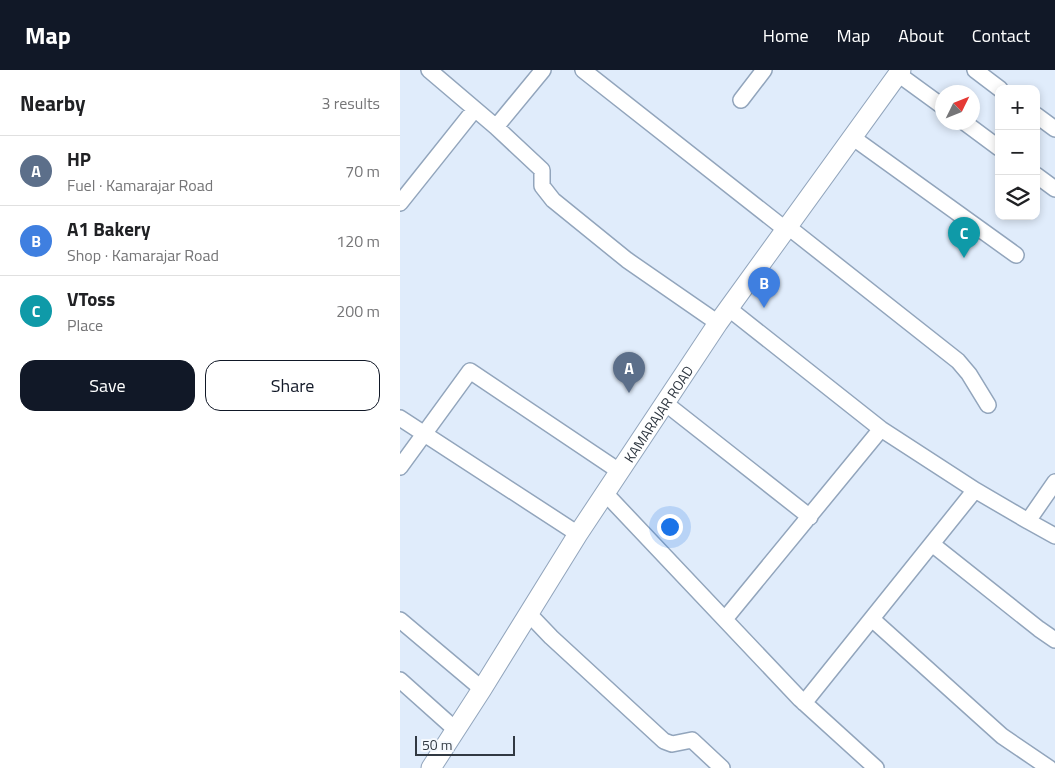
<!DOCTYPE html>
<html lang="en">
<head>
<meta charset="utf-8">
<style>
  :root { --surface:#fff; --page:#f2f2f2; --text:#202124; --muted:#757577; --line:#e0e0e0; --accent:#111827 }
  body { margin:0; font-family:"Titillium Web",sans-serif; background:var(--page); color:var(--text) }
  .controls { position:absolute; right:15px; top:15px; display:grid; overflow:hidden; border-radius:10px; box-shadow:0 2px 8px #0003 }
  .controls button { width:45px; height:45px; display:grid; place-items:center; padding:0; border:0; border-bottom:1px solid var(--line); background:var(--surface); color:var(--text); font:25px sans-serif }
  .compass { position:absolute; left:535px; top:15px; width:45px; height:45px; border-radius:50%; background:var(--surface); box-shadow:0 2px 8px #0003; rotate:47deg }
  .scale { position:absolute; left:15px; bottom:12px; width:100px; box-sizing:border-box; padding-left:5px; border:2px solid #313942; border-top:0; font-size:14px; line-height:18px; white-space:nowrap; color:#313942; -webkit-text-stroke:4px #f5f9fe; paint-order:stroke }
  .you { position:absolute; left:269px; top:456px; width:18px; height:18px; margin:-12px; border:4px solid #fff; border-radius:50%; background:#1a73e8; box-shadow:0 0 0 8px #1a73e833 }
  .badge { display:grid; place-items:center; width:32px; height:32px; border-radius:50%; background:var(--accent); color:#fff; font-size:16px; font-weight:700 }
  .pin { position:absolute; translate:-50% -41px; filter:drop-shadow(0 1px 2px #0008) }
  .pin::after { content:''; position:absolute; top:26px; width:18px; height:15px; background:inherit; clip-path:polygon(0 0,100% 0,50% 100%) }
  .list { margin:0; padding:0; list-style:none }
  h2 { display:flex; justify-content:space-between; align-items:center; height:65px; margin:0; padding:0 20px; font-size:21px }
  h2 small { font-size:16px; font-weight:400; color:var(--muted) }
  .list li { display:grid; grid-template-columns:32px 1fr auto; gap:15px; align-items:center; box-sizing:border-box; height:70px; padding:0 20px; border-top:1px solid var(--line) }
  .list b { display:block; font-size:19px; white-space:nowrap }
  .list p { margin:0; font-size:16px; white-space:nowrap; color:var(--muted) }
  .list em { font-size:16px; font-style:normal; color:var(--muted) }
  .actions { display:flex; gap:10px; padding:15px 20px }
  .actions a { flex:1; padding:11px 0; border:1px solid var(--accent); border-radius:15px; text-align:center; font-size:18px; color:var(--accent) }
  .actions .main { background:var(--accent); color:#fff }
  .icon { flex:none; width:28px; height:28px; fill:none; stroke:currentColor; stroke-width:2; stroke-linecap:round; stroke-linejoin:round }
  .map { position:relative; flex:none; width:655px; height:698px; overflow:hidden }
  header { display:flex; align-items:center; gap:30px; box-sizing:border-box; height:70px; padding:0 25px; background:var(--accent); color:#fff }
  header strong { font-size:24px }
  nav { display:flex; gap:28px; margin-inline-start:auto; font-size:18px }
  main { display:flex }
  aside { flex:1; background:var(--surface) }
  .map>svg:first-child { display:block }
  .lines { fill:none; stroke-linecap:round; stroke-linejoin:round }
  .minor-casing { stroke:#92a5bc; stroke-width:18 }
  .major-casing { stroke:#92a5bc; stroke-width:21 }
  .minor { stroke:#fff; stroke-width:15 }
  .major { stroke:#fff; stroke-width:19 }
  .labels { text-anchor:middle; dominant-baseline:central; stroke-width:4.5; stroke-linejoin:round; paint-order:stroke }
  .street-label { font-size:14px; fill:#313942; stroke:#f5f9fe }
</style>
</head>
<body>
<header>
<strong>Map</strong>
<nav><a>Home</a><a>Map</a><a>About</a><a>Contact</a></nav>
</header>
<main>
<aside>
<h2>Nearby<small>3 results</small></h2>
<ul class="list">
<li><span class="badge" style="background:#5c6f8a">A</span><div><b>HP</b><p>Fuel · Kamarajar Road</p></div><em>70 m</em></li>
<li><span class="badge" style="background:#3f7fe0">B</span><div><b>A1 Bakery</b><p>Shop · Kamarajar Road</p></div><em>120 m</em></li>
<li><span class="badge" style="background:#0f9aa8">C</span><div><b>VToss</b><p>Place</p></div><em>200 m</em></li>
</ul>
<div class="actions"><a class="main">Save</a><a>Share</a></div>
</aside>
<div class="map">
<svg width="655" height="698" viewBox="0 0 655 698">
  <rect width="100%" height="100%" fill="#e0ecfb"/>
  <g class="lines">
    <!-- minor casing -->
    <g class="minor-casing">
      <path id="minor" d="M 29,0 L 96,57 L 143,0
        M 183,0 L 385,159
        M 575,0 L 600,19
        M 498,4 L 542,36
        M 341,30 L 364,0
        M 636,45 L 655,59
        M 564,52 L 599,78
        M 96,57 L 142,100 L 142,116 L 153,130 L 227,190 L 318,253
        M 452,67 L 616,185
        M 636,105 L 655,119
        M 0,133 L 75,39
        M 387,156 L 558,291 L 569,304 L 588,335
        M 328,238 L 481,359 L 575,420
        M 265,333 L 410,447
        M 0,348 L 178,464
        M 0,397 L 70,301 L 219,401
        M 205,423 L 400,629 L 476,698
        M 628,451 L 655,466
        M 532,474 L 639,559 L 655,570
        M 129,544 L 151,567 L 264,671 L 272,674 L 292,670 L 322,698
        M 325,549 L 481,359
        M 472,549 L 602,666 L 649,698
        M 0,550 L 82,619
        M 0,610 L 56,660
        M 404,633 L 575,420 L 628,451 L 655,412"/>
    </g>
    <!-- major casing -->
    <g class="major-casing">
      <g id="major">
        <path id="s1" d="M 31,698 L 82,619 L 178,464 L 318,253 L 501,0"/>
      </g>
    </g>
    <!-- minor -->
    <use href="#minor" class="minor"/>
    <!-- major -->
    <use href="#major" class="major"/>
  </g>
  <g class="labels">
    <!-- street labels -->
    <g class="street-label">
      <text stroke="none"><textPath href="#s1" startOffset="421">KAMARAJAR ROAD</textPath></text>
    </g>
  </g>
</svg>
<div class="controls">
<button>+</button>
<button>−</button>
<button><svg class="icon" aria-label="layers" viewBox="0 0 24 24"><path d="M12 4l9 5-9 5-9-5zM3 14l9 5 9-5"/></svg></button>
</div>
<svg class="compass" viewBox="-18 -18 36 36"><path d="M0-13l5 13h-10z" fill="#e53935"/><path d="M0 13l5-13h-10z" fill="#757577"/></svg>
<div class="scale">50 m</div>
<div class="you"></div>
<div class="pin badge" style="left:229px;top:323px;background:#5c6f8a">A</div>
<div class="pin badge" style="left:364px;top:238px;background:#3f7fe0">B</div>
<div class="pin badge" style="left:564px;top:188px;background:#0f9aa8">C</div>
</div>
</main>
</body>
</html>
